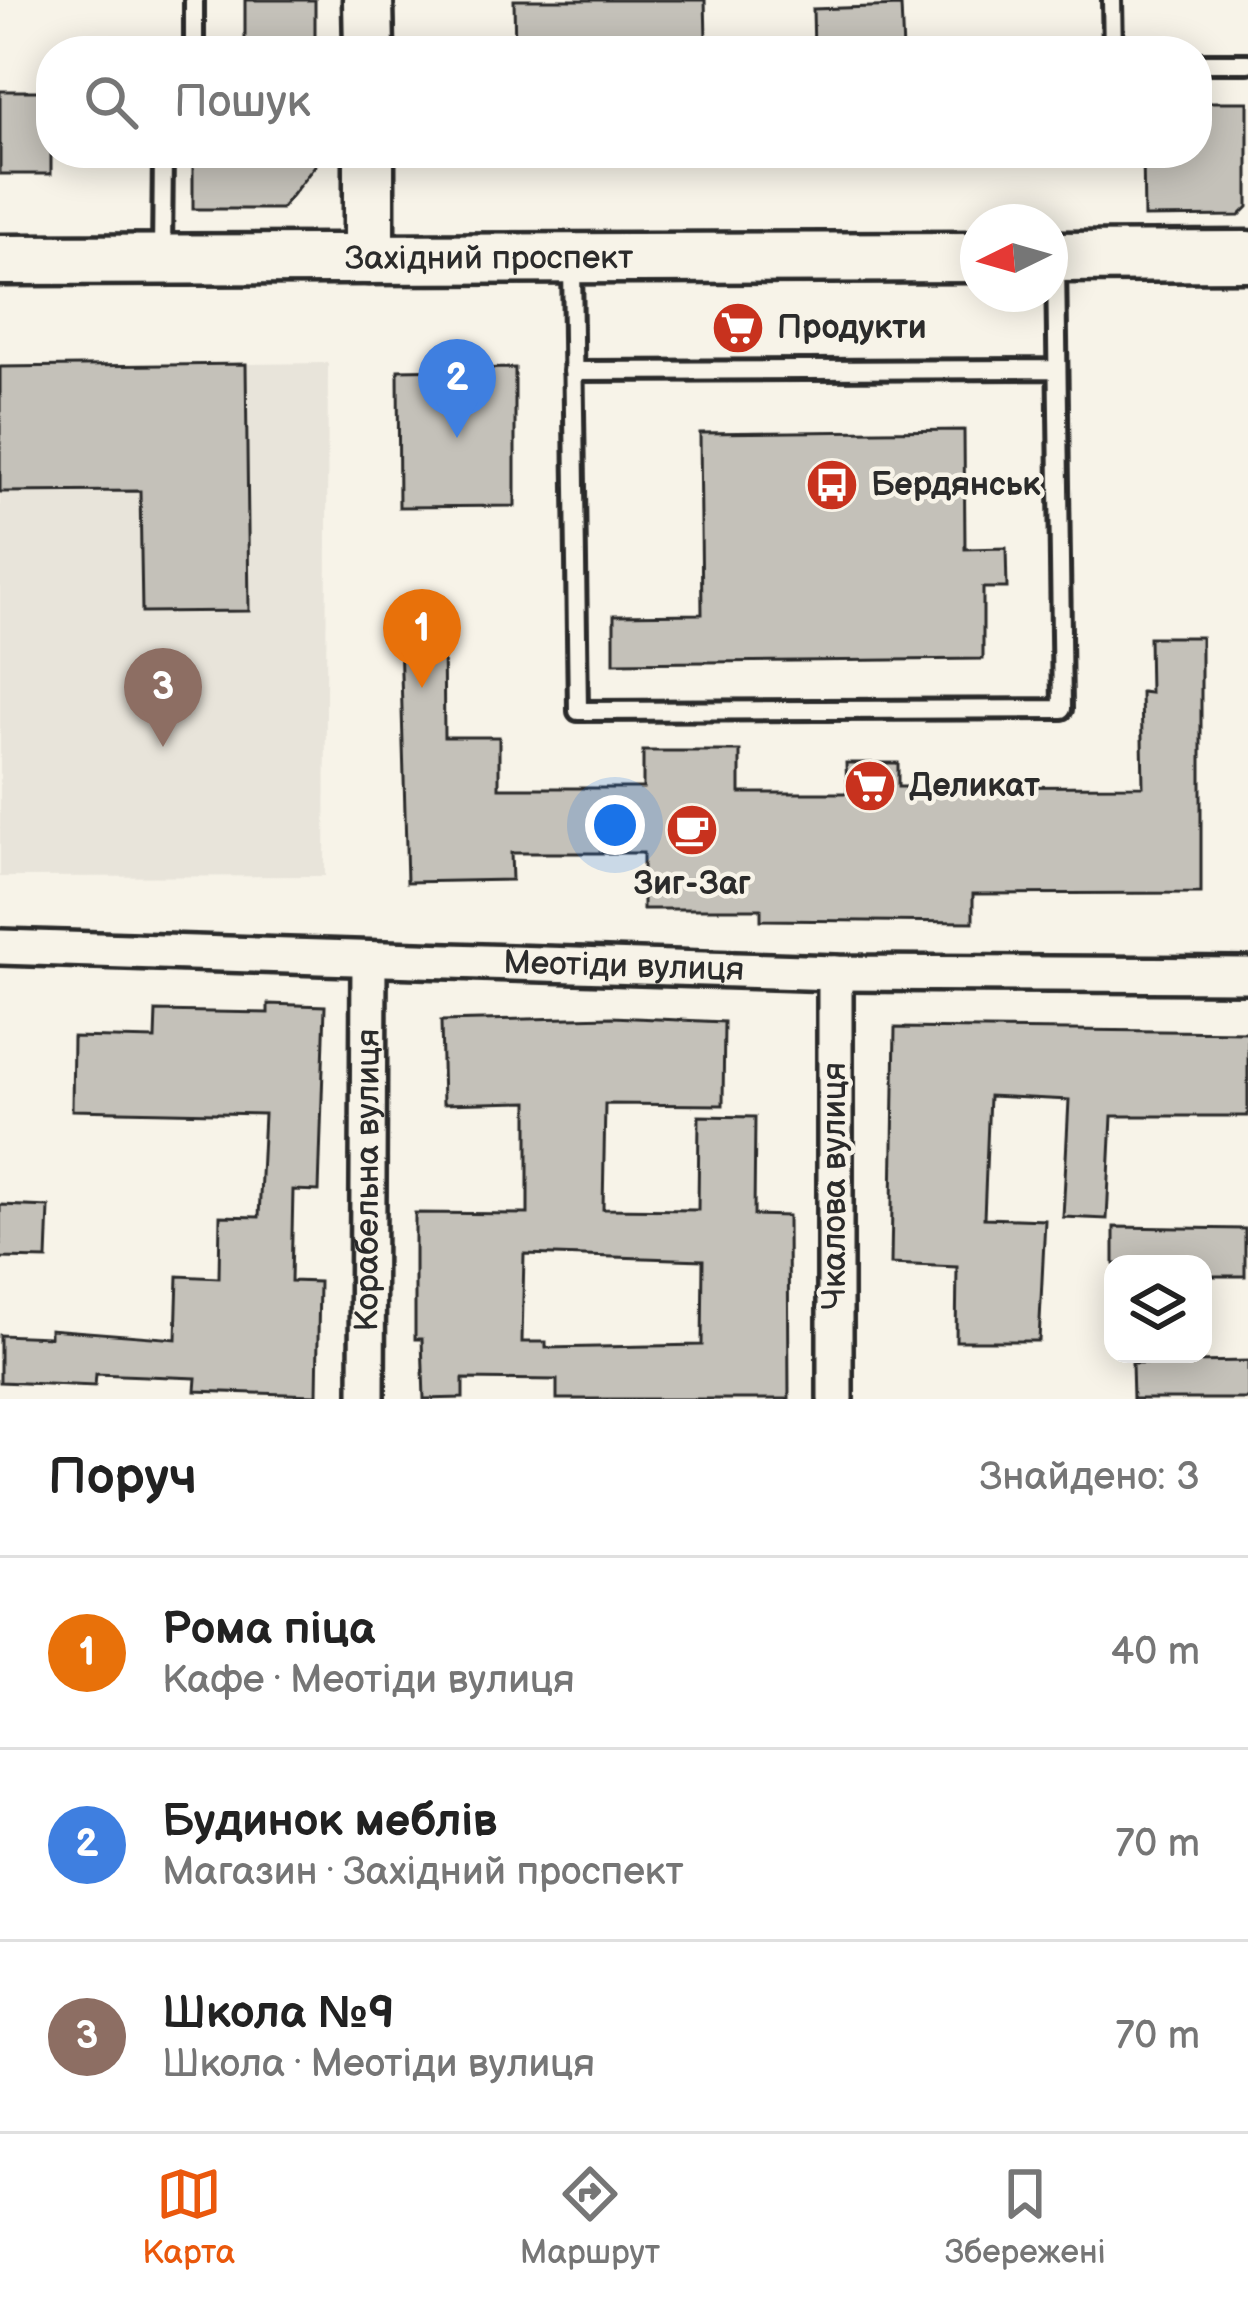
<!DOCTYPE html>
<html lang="uk">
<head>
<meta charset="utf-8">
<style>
  :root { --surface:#fff; --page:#f6f6f6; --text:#222; --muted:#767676; --line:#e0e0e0; --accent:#ea580c }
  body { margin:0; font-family:"Balsamiq Sans",sans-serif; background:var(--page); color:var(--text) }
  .controls { position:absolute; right:36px; bottom:36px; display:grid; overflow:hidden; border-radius:24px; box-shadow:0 6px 30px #0003 }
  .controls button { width:108px; height:108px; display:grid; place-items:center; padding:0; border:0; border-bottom:3px solid var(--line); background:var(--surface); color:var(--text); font:60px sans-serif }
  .compass { position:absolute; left:960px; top:204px; width:108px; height:108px; border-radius:50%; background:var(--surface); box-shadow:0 6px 30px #0003; rotate:265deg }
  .you { position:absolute; left:615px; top:825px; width:42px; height:42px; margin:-30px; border:9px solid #fff; border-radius:50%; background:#1a73e8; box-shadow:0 0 0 18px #1a73e833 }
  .badge { display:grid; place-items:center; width:78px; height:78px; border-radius:50%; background:var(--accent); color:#fff; font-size:39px; font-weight:700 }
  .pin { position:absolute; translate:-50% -99px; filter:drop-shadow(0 3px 6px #0008) }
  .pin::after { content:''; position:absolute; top:63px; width:42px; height:36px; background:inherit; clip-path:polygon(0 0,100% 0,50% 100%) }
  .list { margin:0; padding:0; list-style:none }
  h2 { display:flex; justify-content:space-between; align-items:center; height:156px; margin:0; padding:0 48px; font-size:51px }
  h2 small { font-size:39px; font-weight:400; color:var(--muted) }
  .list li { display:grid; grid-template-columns:78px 1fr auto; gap:36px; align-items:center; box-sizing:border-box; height:192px; padding:0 48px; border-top:3px solid var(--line) }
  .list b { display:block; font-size:45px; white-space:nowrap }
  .list p { margin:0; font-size:39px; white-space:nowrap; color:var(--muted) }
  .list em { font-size:39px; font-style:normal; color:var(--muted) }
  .icon { flex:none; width:66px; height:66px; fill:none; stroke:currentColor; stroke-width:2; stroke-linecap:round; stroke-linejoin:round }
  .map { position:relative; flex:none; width:1248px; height:1399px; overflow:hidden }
  .search { position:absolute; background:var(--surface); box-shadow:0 6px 30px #0003; left:36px; right:36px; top:36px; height:132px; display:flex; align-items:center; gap:30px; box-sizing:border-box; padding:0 42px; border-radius:48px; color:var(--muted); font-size:45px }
  .sheet { height:732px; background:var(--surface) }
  nav { display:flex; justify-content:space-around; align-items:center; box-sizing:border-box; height:168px; border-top:3px solid var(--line); background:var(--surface); font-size:33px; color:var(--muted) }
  nav a { display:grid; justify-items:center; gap:6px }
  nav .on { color:var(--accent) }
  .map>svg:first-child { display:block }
  .built { fill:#e8e4da }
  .building { fill:#c4c1b9; stroke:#2b2b2b; stroke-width:3; fill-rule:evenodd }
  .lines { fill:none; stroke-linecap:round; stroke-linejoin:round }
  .service-casing { stroke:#2b2b2b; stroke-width:26 }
  .minor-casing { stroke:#2b2b2b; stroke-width:42 }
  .secondary-casing { stroke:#2b2b2b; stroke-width:57 }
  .service { stroke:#f7f3e8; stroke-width:16 }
  .minor { stroke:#f7f3e8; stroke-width:33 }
  .secondary { stroke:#f7f3e8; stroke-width:48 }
  .labels { text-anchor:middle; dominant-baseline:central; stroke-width:9; stroke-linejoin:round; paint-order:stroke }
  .street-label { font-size:33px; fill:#2b2b2b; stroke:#f7f3e8 }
  .poi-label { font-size:33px; font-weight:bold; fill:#2b2b2b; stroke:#f7f3e8; text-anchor:start }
</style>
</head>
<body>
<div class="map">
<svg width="1248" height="1399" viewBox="0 0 1248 1399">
  <rect width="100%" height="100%" fill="#f7f3e8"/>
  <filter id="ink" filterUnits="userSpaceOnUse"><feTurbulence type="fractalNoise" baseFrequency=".00833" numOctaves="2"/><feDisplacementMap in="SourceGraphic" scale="24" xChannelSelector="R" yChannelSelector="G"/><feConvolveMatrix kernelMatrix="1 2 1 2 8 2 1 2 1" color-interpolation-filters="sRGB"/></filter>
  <g filter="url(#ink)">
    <!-- built -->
    <path class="built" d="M 328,363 L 325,876 L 0,877 L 0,367 Z"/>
    <!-- building -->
    <path class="building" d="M 245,0 L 315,0 L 315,51 L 245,51 Z
      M 514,0 L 705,0 L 706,39 L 685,39 L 685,51 L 515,51 Z
      M 901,6 L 903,51 L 814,51 L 813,9 Z
      M 0,91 L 51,91 L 51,174 L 0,174 Z
      M 1197,102 L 1248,102 L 1248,207 L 1239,216 L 1144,217 L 1143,153 L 1197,153 Z
      M 193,153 L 325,153 L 281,209 L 193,209 Z
      M 246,364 L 249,611 L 142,612 L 140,491 L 0,492 L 0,367 Z
      M 515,368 L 515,506 L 399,507 L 398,370 Z
      M 964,430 L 965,549 L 1006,548 L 1007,588 L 983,588 L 983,659 L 614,663 L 614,615 L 702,614 L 700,433 Z
      M 1149,637 L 1201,637 L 1201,893 L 973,894 L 973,922 L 761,920 L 761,909 L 643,909 L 643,853 L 511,853 L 512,880 L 407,882 L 400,639 L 443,638 L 444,737 L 499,737 L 499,788 L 643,788 L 643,751 L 740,751 L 740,793 L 847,793 L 846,763 L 898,763 L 898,787 L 1143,786 L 1141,692 L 1150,693 Z
      M 268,1004 L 325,1006 L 319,1191 L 293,1190 L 291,1281 L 319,1282 L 317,1395 L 195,1391 L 196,1378 L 96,1374 L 95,1386 L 0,1382 L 0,1335 L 50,1337 L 50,1329 L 176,1339 L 178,1276 L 219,1278 L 220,1216 L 259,1217 L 264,1114 L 72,1110 L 73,1037 L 155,1039 L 156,1011 L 268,1013 Z
      M 612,1017 L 724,1022 L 723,1105 L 605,1104 L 603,1209 L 698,1210 L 699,1116 L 755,1117 L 754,1215 L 788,1216 L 789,1399 L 557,1399 L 557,1380 L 463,1379 L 463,1398 L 424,1399 L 422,1339 L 415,1339 L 415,1213 L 528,1214 L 528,1102 L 443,1104 L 441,1021 ZM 524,1254 L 703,1260 L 702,1345 L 546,1348 L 546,1342 L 522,1342 Z
      M 895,1028 L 1248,1032 L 1248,1116 L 1112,1116 L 1107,1219 L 1063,1217 L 1069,1100 L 989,1096 L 984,1218 L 1045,1220 L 1039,1341 L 956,1341 L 957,1267 L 891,1264 Z
      M 0,1205 L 49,1207 L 47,1259 L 0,1258 Z
      M 1114,1227 L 1245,1229 L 1245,1276 L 1203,1276 L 1203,1264 L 1114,1264 Z
      M 1248,1361 L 1248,1399 L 1133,1399 L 1132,1363 Z"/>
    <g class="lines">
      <!-- service casing -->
      <g class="service-casing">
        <path id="service" d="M 194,0 L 194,51
          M 1112,0 L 1113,51
          M 1197,63 L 1248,63
          M 162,254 L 163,153
          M 572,263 L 578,711 L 1062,709 L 1056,263
          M 573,371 L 1057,369"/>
      </g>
      <!-- minor casing -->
      <g class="minor-casing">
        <g id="minor">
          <path id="s1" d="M 0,947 L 835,973 L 1248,975"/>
          <path id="s2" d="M 367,1399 L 369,959"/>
          <path d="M 835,1399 L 835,973"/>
        </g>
      </g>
      <!-- secondary casing -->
      <g class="secondary-casing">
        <g id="secondary">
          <path d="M 368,0 L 369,51"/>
          <path d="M 369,153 L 369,259"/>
          <path d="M 1050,257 L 1248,256"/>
          <path id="s3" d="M 0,260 L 978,257"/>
        </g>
      </g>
      <!-- service -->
      <use href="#service" class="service"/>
      <!-- minor -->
      <use href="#minor" class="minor"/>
      <!-- secondary -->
      <use href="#secondary" class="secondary"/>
    </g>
  </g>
  <!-- icons -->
  <defs>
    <g id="supermarket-disc" transform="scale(2.7)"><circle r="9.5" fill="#c8321e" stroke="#f7f3e8"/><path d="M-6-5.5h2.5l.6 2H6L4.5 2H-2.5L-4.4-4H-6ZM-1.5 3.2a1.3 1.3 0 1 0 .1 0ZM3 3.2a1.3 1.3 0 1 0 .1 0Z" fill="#fff"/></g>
    <g id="bus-disc" transform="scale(2.7)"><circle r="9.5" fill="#c8321e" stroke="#f7f3e8"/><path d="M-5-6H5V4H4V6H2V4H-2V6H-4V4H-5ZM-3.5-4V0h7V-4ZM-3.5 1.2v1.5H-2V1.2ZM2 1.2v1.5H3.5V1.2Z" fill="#fff"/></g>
    <g id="cafe-disc" transform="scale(2.7)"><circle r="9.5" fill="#c8321e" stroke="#f7f3e8"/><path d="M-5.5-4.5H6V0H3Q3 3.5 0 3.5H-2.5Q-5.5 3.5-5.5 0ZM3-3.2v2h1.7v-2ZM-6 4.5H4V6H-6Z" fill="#fff"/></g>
  </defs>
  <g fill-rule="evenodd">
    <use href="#supermarket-disc" x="738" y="328"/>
    <use href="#bus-disc" x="832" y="485"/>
    <use href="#supermarket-disc" x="870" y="786"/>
    <use href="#cafe-disc" x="692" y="830"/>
  </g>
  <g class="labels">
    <!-- street labels -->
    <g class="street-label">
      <text stroke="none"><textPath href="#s3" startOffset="489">Західний проспект</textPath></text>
      <text stroke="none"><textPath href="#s1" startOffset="624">Меотіди вулиця</textPath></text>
      <text stroke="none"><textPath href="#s2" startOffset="219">Корабельна вулиця</textPath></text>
      <text transform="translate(835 1186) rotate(-90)">Чкалова вулиця</text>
    </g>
    <!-- poi labels -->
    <g class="poi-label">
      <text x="777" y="328">Продукти</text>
      <text x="871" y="485">Бердянськ</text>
      <text x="909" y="786">Деликат</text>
      <text x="692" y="884" text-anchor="middle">Зиг-Заг</text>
    </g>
  </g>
</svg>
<div class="controls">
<button><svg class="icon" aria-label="layers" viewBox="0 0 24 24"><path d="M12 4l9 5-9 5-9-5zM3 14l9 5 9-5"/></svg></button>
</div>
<svg class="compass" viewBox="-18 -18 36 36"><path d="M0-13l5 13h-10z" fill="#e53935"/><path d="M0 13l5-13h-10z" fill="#767676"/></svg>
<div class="you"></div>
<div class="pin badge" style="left:422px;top:688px;background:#e8710a">1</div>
<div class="pin badge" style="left:457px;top:438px;background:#3f7fe0">2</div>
<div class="pin badge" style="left:163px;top:747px;background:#8d6e63">3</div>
<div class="search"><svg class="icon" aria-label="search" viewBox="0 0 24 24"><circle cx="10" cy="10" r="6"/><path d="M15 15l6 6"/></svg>Пошук</div>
</div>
<section class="sheet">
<h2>Поруч<small>Знайдено: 3</small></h2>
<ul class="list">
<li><span class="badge" style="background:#e8710a">1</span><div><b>Рома піца</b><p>Кафе · Меотіди вулиця</p></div><em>40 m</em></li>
<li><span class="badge" style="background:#3f7fe0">2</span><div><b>Будинок меблів</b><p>Магазин · Західний проспект</p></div><em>70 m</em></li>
<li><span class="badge" style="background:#8d6e63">3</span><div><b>Школа №9</b><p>Школа · Меотіди вулиця</p></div><em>70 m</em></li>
</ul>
</section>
<nav>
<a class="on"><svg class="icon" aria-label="map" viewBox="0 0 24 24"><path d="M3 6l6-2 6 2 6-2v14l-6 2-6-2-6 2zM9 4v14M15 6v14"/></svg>Карта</a>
<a><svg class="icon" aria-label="directions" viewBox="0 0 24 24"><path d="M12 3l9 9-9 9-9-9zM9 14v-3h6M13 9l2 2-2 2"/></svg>Маршрут</a>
<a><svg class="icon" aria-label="saved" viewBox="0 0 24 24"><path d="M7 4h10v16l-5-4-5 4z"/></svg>Збережені</a>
</nav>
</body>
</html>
